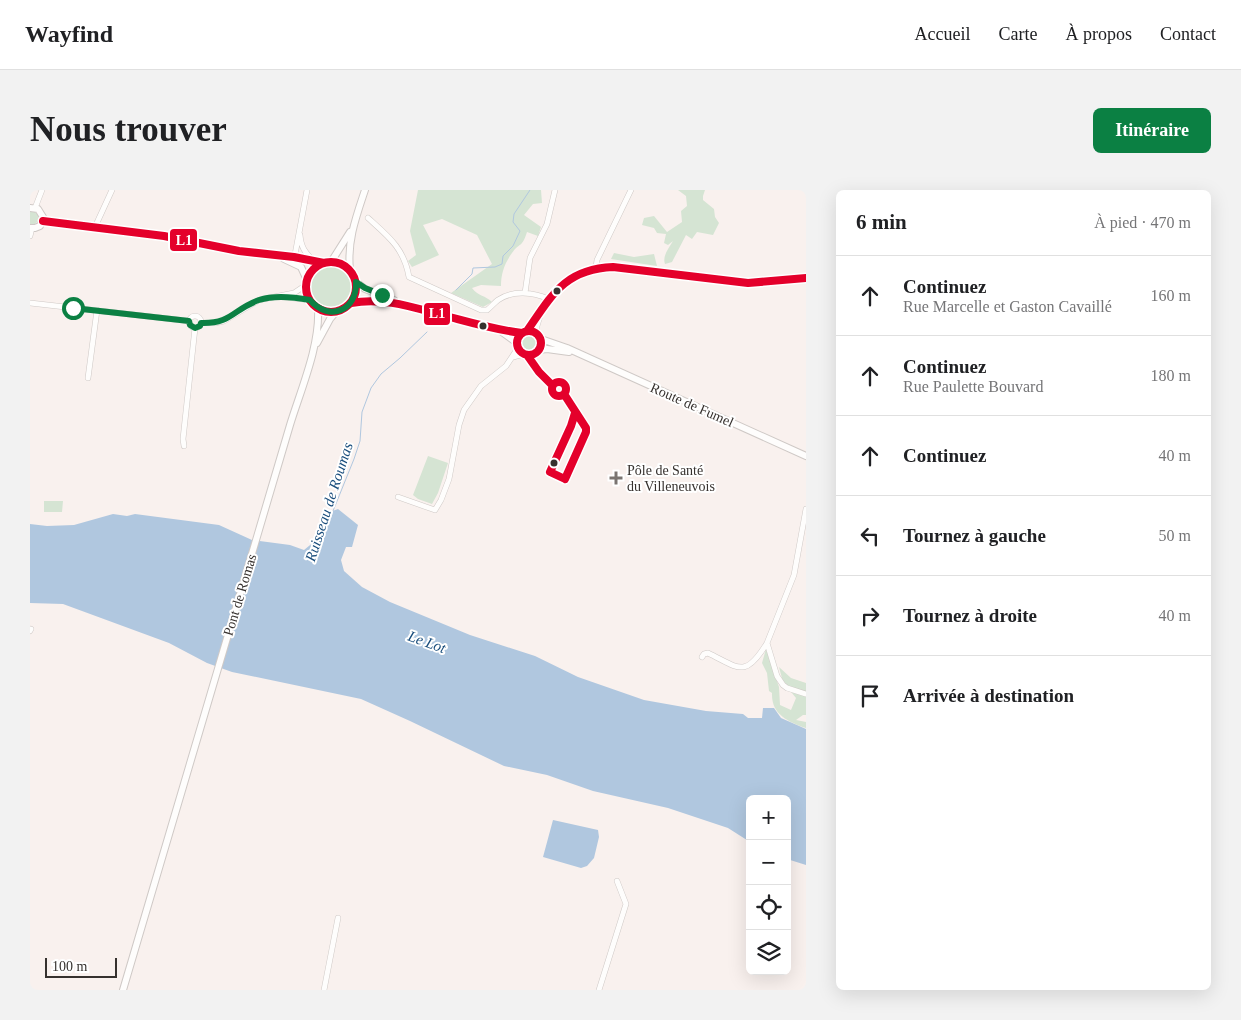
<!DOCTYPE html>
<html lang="fr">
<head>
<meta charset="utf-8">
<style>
  :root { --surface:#fff; --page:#f2f2f2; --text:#202124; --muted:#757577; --line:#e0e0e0; --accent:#0b8043 }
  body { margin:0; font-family:Georgia,serif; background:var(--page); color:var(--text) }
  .controls { position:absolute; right:15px; bottom:15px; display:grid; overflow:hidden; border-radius:8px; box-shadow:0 5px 20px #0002 }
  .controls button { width:45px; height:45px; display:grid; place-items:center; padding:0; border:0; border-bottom:1px solid var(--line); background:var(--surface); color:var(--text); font:25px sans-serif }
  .scale { position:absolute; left:15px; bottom:12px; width:72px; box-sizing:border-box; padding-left:5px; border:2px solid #36312e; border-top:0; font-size:14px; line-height:18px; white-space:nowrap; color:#36312e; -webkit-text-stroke:4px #fff; paint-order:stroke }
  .stop { position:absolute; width:15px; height:15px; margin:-11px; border:4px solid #0b8043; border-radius:50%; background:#fff }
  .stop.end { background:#0b8043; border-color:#fff; box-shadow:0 1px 5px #0008 }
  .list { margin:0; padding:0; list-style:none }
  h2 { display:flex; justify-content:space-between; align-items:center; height:65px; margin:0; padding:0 20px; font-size:21px }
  h2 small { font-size:16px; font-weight:400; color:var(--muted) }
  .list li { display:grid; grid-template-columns:32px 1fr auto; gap:15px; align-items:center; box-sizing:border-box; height:80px; padding:0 20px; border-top:1px solid var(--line) }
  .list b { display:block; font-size:19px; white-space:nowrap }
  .list p { margin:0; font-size:16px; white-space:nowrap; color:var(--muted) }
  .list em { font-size:16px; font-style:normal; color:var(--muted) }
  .icon { flex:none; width:28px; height:28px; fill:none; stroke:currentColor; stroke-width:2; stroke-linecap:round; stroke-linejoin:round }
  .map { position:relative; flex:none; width:776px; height:800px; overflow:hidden; border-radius:8px }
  header { display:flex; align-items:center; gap:30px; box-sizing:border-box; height:70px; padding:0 25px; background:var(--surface); border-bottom:1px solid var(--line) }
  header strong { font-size:24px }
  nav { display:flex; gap:28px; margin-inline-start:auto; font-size:18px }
  .intro { display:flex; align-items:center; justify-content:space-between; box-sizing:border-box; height:120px; padding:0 30px }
  h1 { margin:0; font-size:35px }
  .button { padding:12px 22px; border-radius:8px; background:var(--accent); color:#fff; font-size:18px; font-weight:700 }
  main { display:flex; gap:30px; padding:0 30px }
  aside { flex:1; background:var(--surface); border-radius:8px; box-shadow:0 5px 20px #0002 }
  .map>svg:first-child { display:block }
  .green { fill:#d5e4d3 }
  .water { fill:#b0c7df }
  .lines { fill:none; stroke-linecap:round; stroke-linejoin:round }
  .stream { stroke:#b0c7df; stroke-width:1 }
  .minor-casing { stroke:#cfc9c6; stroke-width:6 }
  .major-casing { stroke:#cfc9c6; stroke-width:8 }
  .minor { stroke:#fefdfc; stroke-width:5 }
  .major { stroke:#fefdfc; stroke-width:6 }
  .bus-1-casing { stroke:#fff; stroke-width:11 }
  .bus-1 { stroke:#e4002b; stroke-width:8 }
  .route { stroke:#0b8043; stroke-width:6 }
  .bus-dot { fill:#36312e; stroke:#fff; stroke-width:2 }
  .poi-dot { fill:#7a7471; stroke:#fff; stroke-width:2 }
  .labels { text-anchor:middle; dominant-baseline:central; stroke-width:4; stroke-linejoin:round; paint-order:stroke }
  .street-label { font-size:14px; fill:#36312e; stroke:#fff }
  .poi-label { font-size:14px; fill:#36312e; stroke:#fff; text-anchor:start }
  .water-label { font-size:15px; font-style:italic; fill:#194d7c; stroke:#fff }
  .line-badge { stroke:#fff; stroke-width:2 }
  .badge-label { font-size:14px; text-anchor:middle; font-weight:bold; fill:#fff }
</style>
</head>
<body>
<header>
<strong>Wayfind</strong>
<nav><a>Accueil</a><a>Carte</a><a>À propos</a><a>Contact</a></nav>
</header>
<div class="intro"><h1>Nous trouver</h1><a class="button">Itinéraire</a></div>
<main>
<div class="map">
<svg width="776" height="800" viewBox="0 0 776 800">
  <rect width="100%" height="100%" fill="#f9f1ee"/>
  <!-- green -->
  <path class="green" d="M 388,0 L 511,0 L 512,13 L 503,14 L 494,25 L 511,37 L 508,46 L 497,42 C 492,58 490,52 482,63 C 474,74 471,84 471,96 L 451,95 L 442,98 C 449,107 455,105 462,112 L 453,117 L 421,103 L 462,74 L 447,45 L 412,29 L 393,35 L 409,65 L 382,77 L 378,71 L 386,65 L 380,41 Z
    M 648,0 L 675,0 L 673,6 L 673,10 L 684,19 L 685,27 L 689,33 L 683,45 L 667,42 L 662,49 L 656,45 L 642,72 L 635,74 C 632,66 639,58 643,51 L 638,55 L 634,53 L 636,44 L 627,43 L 624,38 L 612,35 L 614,28 L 624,26 L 637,42 L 652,32 L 651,21 L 657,16 L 656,6 Z
    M 0,21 L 5,22 L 8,25 L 8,31 L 5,34 L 0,35 Z
    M 584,63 L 604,67 L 624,64 L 627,76 L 581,69 Z
    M281 97a21 21 0 1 1 42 0a21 21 0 1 1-42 0Z
    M490 153a9 9 0 1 1 18 0a9 9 0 1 1-18 0Z
    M 398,266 L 418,273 L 408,303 L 402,314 L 388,309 L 383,305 Z
    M 14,311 L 33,311 L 32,322 L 14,322 Z
    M 736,459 L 749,497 L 750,515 L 761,520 L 766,508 L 753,492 L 749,477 L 761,488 L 776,493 L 776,525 L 773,525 L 766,530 L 776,532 L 776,538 C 758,532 741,524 742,503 L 739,501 L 737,483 L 732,473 Z"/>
  <!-- water -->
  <path class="water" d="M 308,319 L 328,335 L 322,357 L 316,357 L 311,370 L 314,381 L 332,397 L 360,412 L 440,445 L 505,466 L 548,487 L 614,510 L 676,521 L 713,524 L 718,528 L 732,528 L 733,518 L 744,518 L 751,528 L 776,539 L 776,675 L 757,669 L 757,609 L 720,609 L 720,652 L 698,638 L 638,618 L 563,601 L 517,585 L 474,576 L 380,531 L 331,509 L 202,482 L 177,473 L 139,453 L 33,414 L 0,413 L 0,334 L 17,336 L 44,335 L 83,324 L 97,326 L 105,324 L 189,335 L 222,350 L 260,355 L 274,360 L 285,351 L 297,323 Z
    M 523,630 L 568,640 L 569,647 L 564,668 L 557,676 L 551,678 L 513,667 Z"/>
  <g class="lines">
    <!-- stream -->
    <path class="stream" d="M 426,100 L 442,84 L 443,78 L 465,77 L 472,74 L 473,66 L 483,56 L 490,41 L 483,32 L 484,24 L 500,0
      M 303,321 L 324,269 L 330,251 L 332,222 L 341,198 L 351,184 L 370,168 L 397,142"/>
    <!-- minor casing -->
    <g class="minor-casing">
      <path id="minor" d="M 5,18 L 12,0
        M 338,28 C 358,46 374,58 379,87 L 451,120 L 457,120 C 461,117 464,113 468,110 C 482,100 504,102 518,109
        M 65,37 L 82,0
        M 270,45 C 271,57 275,63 284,71
        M 0,46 L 2,38
        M 264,70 L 277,0
        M 566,77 L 567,70 L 601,0
        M 495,103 L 500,68 L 517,34 L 525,0
        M 254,107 L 280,110
        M 0,113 L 159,131
        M159 132a6 6 0 1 1 12 0a6 6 0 1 1-12 0Z
        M 171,133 L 185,133 L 194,131 L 229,110 L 264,103 L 276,95
        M 497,141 C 520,108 537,74 583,77 L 718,93 L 766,90 L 776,88
        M 507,144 L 507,136 L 510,126
        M 483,167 L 494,164
        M 58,188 L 67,120
        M 154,256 L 153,249 L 165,138
        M 368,307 L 405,320 L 411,310 L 419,289 L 429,235 L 434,220 L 451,196 L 476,176 L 488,158
        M 776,319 L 764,385 L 737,453 L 747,486 L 753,495 L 757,498 L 776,504
        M 0,441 L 1,439
        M 672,467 L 674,464 L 678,463 C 709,478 715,489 737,453
        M 294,800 L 308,728
        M 569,800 L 596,714 L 587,691"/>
    </g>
    <!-- major casing -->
    <g class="major-casing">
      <path id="major" d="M 0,18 L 8,19 L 13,27 L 10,36 L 5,38 L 0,38
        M 13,31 L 134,46 L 209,61 L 264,67 L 294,73
        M 254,69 L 271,77 L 277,90
        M276 97a25 25 0 1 1 50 0a25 25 0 1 1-50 0Z
        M 301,72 L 320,42
        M 320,80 C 317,51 326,27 335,0
        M 326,92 L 335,99 L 364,110
        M 321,113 C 345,107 370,113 394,120 C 426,128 459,140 492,143
        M487 153a12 12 0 1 1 24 0a12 12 0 1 1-24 0Z
        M 472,142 L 487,153
        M 511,149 L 537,158 L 776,266
        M 287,153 L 300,129 L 306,122
        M 509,160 L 517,159 L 539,162
        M 93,800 L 260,235 C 271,199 290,156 288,119"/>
    </g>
    <!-- minor -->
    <use href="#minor" class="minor"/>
    <!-- major -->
    <use href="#major" class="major"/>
    <!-- bus-1 casing -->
    <g class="bus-1-casing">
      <path id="bus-1" d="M 13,31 L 134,46 L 209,61 L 264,67 L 294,73
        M276 97a25 25 0 1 1 50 0a25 25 0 1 1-50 0Z
        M 321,113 C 353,107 382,117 412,125 C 439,132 465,140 492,143
        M 497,141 C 522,105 535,79 583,77 L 718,93 L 776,88
        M487 153a12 12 0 1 1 24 0a12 12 0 1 1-24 0Z
        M 497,165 L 509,182 L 522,195
        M522 199a7 7 0 1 1 14 0a7 7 0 1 1-14 0Z
        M 534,204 L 556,238 L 556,242 L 535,289 L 520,282 L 541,236 L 545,223"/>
    </g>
    <!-- bus-1 -->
    <use href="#bus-1" class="bus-1"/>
  </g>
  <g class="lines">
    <!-- route -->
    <path class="route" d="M 43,118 L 159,131 L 160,135 L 165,138 L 170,136 L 171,133 C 202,134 203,119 229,110 C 244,105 264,107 280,110 C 299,132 327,121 326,92 L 335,98 L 352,105"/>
  </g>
  <!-- markers -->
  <g class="bus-dot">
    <circle cx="527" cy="101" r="4.5"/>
    <circle cx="453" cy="136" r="4.5"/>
    <circle cx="524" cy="273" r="4.5"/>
  </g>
  <path class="poi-dot" d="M583.5 280.5h5v5h5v5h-5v5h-5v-5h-5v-5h5z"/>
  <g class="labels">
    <!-- street labels -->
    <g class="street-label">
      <text transform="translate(662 215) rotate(24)">Route de Fumel</text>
      <text transform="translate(210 405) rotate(-73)">Pont de Romas</text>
    </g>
    <!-- poi labels -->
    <g class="poi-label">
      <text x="597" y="280">Pôle de Santé<tspan x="597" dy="16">du Villeneuvois</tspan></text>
    </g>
    <!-- water labels -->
    <g class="water-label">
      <text transform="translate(299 312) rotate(-72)">Ruisseau de Roumas</text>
      <text transform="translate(397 452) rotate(20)">Le Lot</text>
    </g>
  </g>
  <g class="line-badge">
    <rect x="139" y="38" width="29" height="24" rx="5" fill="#e4002b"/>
    <rect x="393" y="112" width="28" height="24" rx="5" fill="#e4002b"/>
  </g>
  <g class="badge-label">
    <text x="154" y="55">L1</text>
    <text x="407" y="128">L1</text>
  </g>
</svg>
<div class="controls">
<button>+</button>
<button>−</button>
<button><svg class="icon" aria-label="locate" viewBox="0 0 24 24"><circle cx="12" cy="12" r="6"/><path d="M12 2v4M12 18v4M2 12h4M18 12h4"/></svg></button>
<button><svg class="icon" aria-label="layers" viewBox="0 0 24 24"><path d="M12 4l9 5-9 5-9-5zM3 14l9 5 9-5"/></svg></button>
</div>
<div class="scale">100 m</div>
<div class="stop" style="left:43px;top:118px"></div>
<div class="stop end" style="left:352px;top:105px"></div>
</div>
<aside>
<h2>6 min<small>À pied · 470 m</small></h2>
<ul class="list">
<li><svg class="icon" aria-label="ahead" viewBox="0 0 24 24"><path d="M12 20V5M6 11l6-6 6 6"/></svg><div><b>Continuez</b><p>Rue Marcelle et Gaston Cavaillé</p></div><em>160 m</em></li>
<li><svg class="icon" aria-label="ahead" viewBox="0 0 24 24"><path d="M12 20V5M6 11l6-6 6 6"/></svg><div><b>Continuez</b><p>Rue Paulette Bouvard</p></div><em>180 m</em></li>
<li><svg class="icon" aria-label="ahead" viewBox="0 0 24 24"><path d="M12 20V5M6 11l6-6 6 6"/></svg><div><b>Continuez</b></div><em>40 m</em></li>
<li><svg class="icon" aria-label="left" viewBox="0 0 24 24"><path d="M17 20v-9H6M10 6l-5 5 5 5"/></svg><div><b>Tournez à gauche</b></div><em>50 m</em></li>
<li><svg class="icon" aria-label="right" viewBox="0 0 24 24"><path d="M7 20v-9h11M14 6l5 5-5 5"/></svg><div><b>Tournez à droite</b></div><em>40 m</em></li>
<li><svg class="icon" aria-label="arrive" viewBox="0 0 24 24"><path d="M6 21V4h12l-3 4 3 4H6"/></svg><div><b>Arrivée à destination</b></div></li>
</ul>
</aside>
</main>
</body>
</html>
